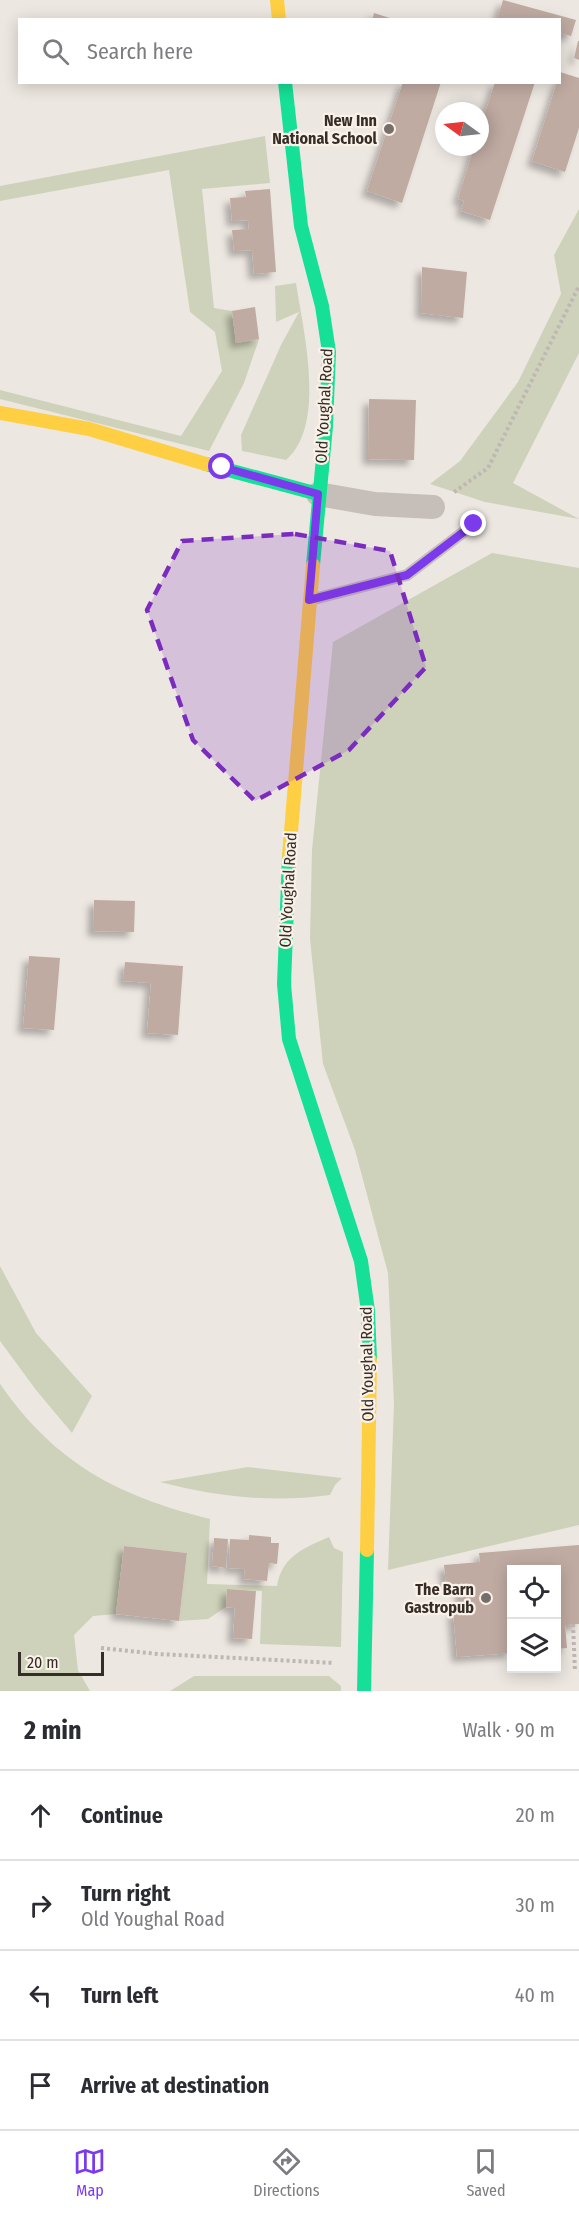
<!DOCTYPE html>
<html lang="en">
<head>
<meta charset="utf-8">
<style>
  :root { --surface:#fff; --page:#f2f2f3; --text:#2b2b33; --muted:#7c7c81; --line:#e1e1e2; --accent:#7c3aed }
  body { margin:0; font-family:"Fira Sans Condensed",sans-serif; background:var(--page); color:var(--text) }
  .controls { position:absolute; right:18px; bottom:18px; display:grid; overflow:hidden; border-radius:0px; box-shadow:0 3px 15px #0003 }
  .controls button { width:54px; height:54px; display:grid; place-items:center; padding:0; border:0; border-bottom:2px solid var(--line); background:var(--surface); color:var(--text); font:30px sans-serif }
  .compass { position:absolute; left:435px; top:102px; width:54px; height:54px; border-radius:50%; background:var(--surface); box-shadow:0 3px 15px #0003; rotate:285deg }
  .scale { position:absolute; left:18px; bottom:15px; width:86px; box-sizing:border-box; padding-left:6px; border:3px solid #372d28; border-top:0; font-size:16px; line-height:21px; white-space:nowrap; color:#372d28; -webkit-text-stroke:4px #faf2e8; paint-order:stroke }
  .stop { position:absolute; width:18px; height:18px; margin:-14px; border:4px solid #7c3aed; border-radius:50%; background:#fff }
  .stop.end { background:#7c3aed; border-color:#fff; box-shadow:0 2px 6px #0008 }
  .list { margin:0; padding:0; list-style:none }
  h2 { display:flex; justify-content:space-between; align-items:center; height:78px; margin:0; padding:0 24px; font-size:26px }
  h2 small { font-size:20px; font-weight:400; color:var(--muted) }
  .list li { display:grid; grid-template-columns:39px 1fr auto; gap:18px; align-items:center; box-sizing:border-box; height:90px; padding:0 24px; border-top:2px solid var(--line) }
  .list b { display:block; font-size:22px; white-space:nowrap }
  .list p { margin:0; font-size:20px; white-space:nowrap; color:var(--muted) }
  .list em { font-size:20px; font-style:normal; color:var(--muted) }
  .icon { flex:none; width:33px; height:33px; fill:none; stroke:currentColor; stroke-width:2; stroke-linecap:round; stroke-linejoin:round }
  .map { position:relative; flex:none; width:579px; height:1691px; overflow:hidden }
  .search { position:absolute; background:var(--surface); box-shadow:0 3px 15px #0003; left:18px; right:18px; top:18px; height:66px; display:flex; align-items:center; gap:15px; box-sizing:border-box; padding:0 21px; border-radius:0px; color:var(--muted); font-size:22px }
  .sheet { height:438px; background:var(--surface) }
  nav { display:flex; justify-content:space-around; align-items:center; box-sizing:border-box; height:84px; border-top:2px solid var(--line); background:var(--surface); font-size:16px; color:var(--muted) }
  nav a { display:grid; justify-items:center; gap:3px }
  nav .on { color:var(--accent) }
  .map>svg:first-child { display:block }
  .green { fill:#ced2ba }
  .building { fill:#c0aba2; filter:url(#shadow) }
  .lines { fill:none; stroke-linecap:round; stroke-linejoin:round }
  .path { stroke:#bfb8b2; stroke-width:4; stroke-dasharray:3 3; stroke-linecap:butt }
  .lane { stroke:#c6bfb9; stroke-width:12 }
  .street { stroke:#c6bfb9; stroke-width:24 }
  .fast { stroke:#16e098; stroke-width:14 }
  .slow { stroke:#ffcf43; stroke-width:14 }
  .route { stroke:#7c3aed; stroke-width:8 }
  .marked { fill:#7b2cbf; fill-opacity:0.2; stroke:#7b2cbf; stroke-width:4.5; stroke-dasharray:12 8; stroke-linejoin:round }
  .poi-dot { fill:#776e69; stroke:#faf2e8; stroke-width:2 }
  .labels { text-anchor:middle; dominant-baseline:central; stroke-width:4.5; stroke-linejoin:round; paint-order:stroke }
  .poi-label { font-size:16px; font-weight:bold; fill:#372d28; stroke:#faf2e8; text-anchor:end }
  .street-label { font-size:16px; fill:#372d28; stroke:#faf2e8 }
</style>
</head>
<body>
<div class="map">
<svg width="579" height="1691" viewBox="0 0 579 1691">
  <defs>
    <filter id="shadow"><feDropShadow dx="-5.5" dy="5.5" stdDeviation="3" flood-color="#0004"/></filter>
  </defs>
  <rect width="100%" height="100%" fill="#ede7e1"/>
  <!-- green -->
  <path class="green" d="M 265,136 L 270,183 L 202,189 L 214,308 L 232,311 L 236,342 L 259,339 L 244,383 L 209,451 L 0,399 L 0,390 L 181,436 L 222,371 L 215,332 L 190,312 L 169,170 L 0,201 L 0,186 Z
    M 579,209 L 579,353 L 513,483 L 579,519 L 485,502 L 430,484 L 460,461 L 518,382 L 561,294 L 554,255 Z
    M 296,283 C 303,330 327,425 286,460 L 242,451 L 241,435 L 281,345 L 299,312 L 276,322 L 275,286 Z
    M 492,553 L 579,568 L 579,1525 L 388,1570 L 394,1404 L 388,1273 L 355,1150 L 323,1064 L 310,939 L 312,850 L 333,642 Z
    M 0,1266 L 36,1333 L 92,1396 L 72,1433 L 36,1390 L 0,1341 Z
    M 0,1384 C 56,1464 118,1496 210,1519 L 207,1584 L 277,1586 C 282,1556 304,1548 329,1537 L 334,1548 L 343,1552 L 341,1647 L 260,1644 L 262,1591 L 227,1589 L 226,1607 L 208,1619 L 179,1621 L 187,1553 L 124,1546 L 116,1614 L 93,1616 L 74,1635 L 78,1670 L 90,1691 L 0,1691 Z
    M 248,1467 L 342,1478 L 335,1485 L 330,1495 C 272,1503 217,1497 160,1482 Z
    M 194,1676 L 329,1676 L 341,1686 L 341,1691 L 170,1691 Z"/>
  <!-- building -->
  <path class="building" d="M 503,0 L 576,20 L 571,36 L 560,33 L 560,20 L 497,20 Z
    M 374,13 L 393,19 L 393,20 L 372,20 Z
    M 578,41 L 579,41 L 579,60 L 574,58 Z
    M 560,72 L 579,78 L 579,128 L 565,172 L 532,161 L 557,82 L 560,82 Z
    M 403,82 L 441,82 L 402,203 L 367,191 Z
    M 495,82 L 535,82 L 490,220 L 461,211 L 464,201 L 458,199 L 474,147 L 480,147 L 480,129 Z
    M 270,189 L 276,272 L 254,274 L 252,250 L 234,251 L 232,230 L 249,229 L 248,220 L 232,221 L 230,198 L 246,197 L 245,191 Z
    M 422,267 L 467,272 L 463,318 L 421,313 Z
    M 255,307 L 259,339 L 236,343 L 232,311 Z
    M 369,399 L 416,400 L 414,460 L 368,459 Z
    M 94,900 L 135,901 L 134,932 L 93,931 Z
    M 29,956 L 60,958 L 54,1030 L 23,1028 Z
    M 125,962 L 183,966 L 178,1035 L 147,1033 L 151,983 L 123,981 Z
    M 249,1535 L 271,1537 L 271,1543 L 279,1543 L 277,1564 L 269,1563 L 267,1581 L 244,1579 L 245,1569 L 229,1568 L 230,1539 L 249,1540 Z
    M 214,1538 L 228,1539 L 226,1568 L 212,1566 Z
    M 579,1545 L 579,1624 L 565,1625 L 567,1648 L 556,1649 L 556,1569 L 512,1569 L 512,1653 L 457,1657 L 453,1611 L 462,1610 L 460,1584 L 446,1585 L 444,1565 L 480,1562 L 479,1553 Z
    M 124,1546 L 187,1553 L 179,1621 L 116,1614 Z
    M 227,1589 L 256,1591 L 252,1639 L 233,1638 L 235,1608 L 226,1607 Z"/>
  <g class="lines">
    <!-- path -->
    <path class="path" d="M 454,492 L 488,468 L 579,286
      M 573,1624 L 575,1672
      M 101,1648 L 158,1654 L 334,1663"/>
    <!-- lane -->
    <path class="lane" d="M 310,600 L 407,575 L 474,524"/>
    <!-- street -->
    <path class="street" d="M 318,494 L 375,504 L 433,507"/>
    <!-- fast -->
    <path class="fast" d="M 285,82 L 301,226 L 322,306 L 329,352 L 326,426 L 313,565
      M 206,464 L 318,494
      M 289,856 L 284,984 L 289,1039 L 361,1261 L 368,1311 L 370,1360
      M 364,1691 L 367,1550"/>
    <!-- slow -->
    <path class="slow" d="M 277,0 L 279,20
      M 0,413 L 89,429 L 206,464
      M 289,856 L 313,565
      M 367,1550 L 370,1360"/>
  </g>
  <g class="lines">
    <!-- route -->
    <path class="route" d="M 222,467 L 318,494 L 309,600 L 407,575 L 474,524"/>
  </g>
  <!-- marked area -->
  <path class="marked" d="M 295,534 L 390,551 L 426,667 L 349,750 L 255,801 L 193,740 L 147,610 L 182,541 Z"/>
  <!-- markers -->
  <g class="poi-dot">
    <circle cx="389" cy="129" r="6"/>
    <circle cx="486" cy="1598" r="6"/>
  </g>
  <g class="labels">
    <!-- poi labels -->
    <g class="poi-label">
      <text x="377" y="120">New Inn<tspan x="377" dy="18">National School</tspan></text>
      <text x="474" y="1589">The Barn<tspan x="474" dy="18">Gastropub</tspan></text>
    </g>
    <!-- street labels -->
    <g class="street-label">
      <text transform="translate(324 406) rotate(-87)">Old Youghal Road</text>
      <text transform="translate(288 890) rotate(-87)">Old Youghal Road</text>
      <text transform="translate(367 1364) rotate(-91)">Old Youghal Road</text>
    </g>
  </g>
</svg>
<div class="controls">
<button><svg class="icon" aria-label="locate" viewBox="0 0 24 24"><circle cx="12" cy="12" r="6"/><path d="M12 2v4M12 18v4M2 12h4M18 12h4"/></svg></button>
<button><svg class="icon" aria-label="layers" viewBox="0 0 24 24"><path d="M12 4l9 5-9 5-9-5zM3 14l9 5 9-5"/></svg></button>
</div>
<svg class="compass" viewBox="-18 -18 36 36"><path d="M0-13l5 13h-10z" fill="#e53935"/><path d="M0 13l5-13h-10z" fill="#7c7c81"/></svg>
<div class="scale">20 m</div>
<div class="stop" style="left:222px;top:467px"></div>
<div class="stop end" style="left:474px;top:524px"></div>
<div class="search"><svg class="icon" aria-label="search" viewBox="0 0 24 24"><circle cx="10" cy="10" r="6"/><path d="M15 15l6 6"/></svg>Search here</div>
</div>
<section class="sheet">
<h2>2 min<small>Walk · 90 m</small></h2>
<ul class="list">
<li><svg class="icon" aria-label="ahead" viewBox="0 0 24 24"><path d="M12 20V5M6 11l6-6 6 6"/></svg><div><b>Continue</b></div><em>20 m</em></li>
<li><svg class="icon" aria-label="right" viewBox="0 0 24 24"><path d="M7 20v-9h11M14 6l5 5-5 5"/></svg><div><b>Turn right</b><p>Old Youghal Road</p></div><em>30 m</em></li>
<li><svg class="icon" aria-label="left" viewBox="0 0 24 24"><path d="M17 20v-9H6M10 6l-5 5 5 5"/></svg><div><b>Turn left</b></div><em>40 m</em></li>
<li><svg class="icon" aria-label="arrive" viewBox="0 0 24 24"><path d="M6 21V4h12l-3 4 3 4H6"/></svg><div><b>Arrive at destination</b></div></li>
</ul>
</section>
<nav>
<a class="on"><svg class="icon" aria-label="map" viewBox="0 0 24 24"><path d="M3 6l6-2 6 2 6-2v14l-6 2-6-2-6 2zM9 4v14M15 6v14"/></svg>Map</a>
<a><svg class="icon" aria-label="directions" viewBox="0 0 24 24"><path d="M12 3l9 9-9 9-9-9zM9 14v-3h6M13 9l2 2-2 2"/></svg>Directions</a>
<a><svg class="icon" aria-label="saved" viewBox="0 0 24 24"><path d="M7 4h10v16l-5-4-5 4z"/></svg>Saved</a>
</nav>
</body>
</html>
